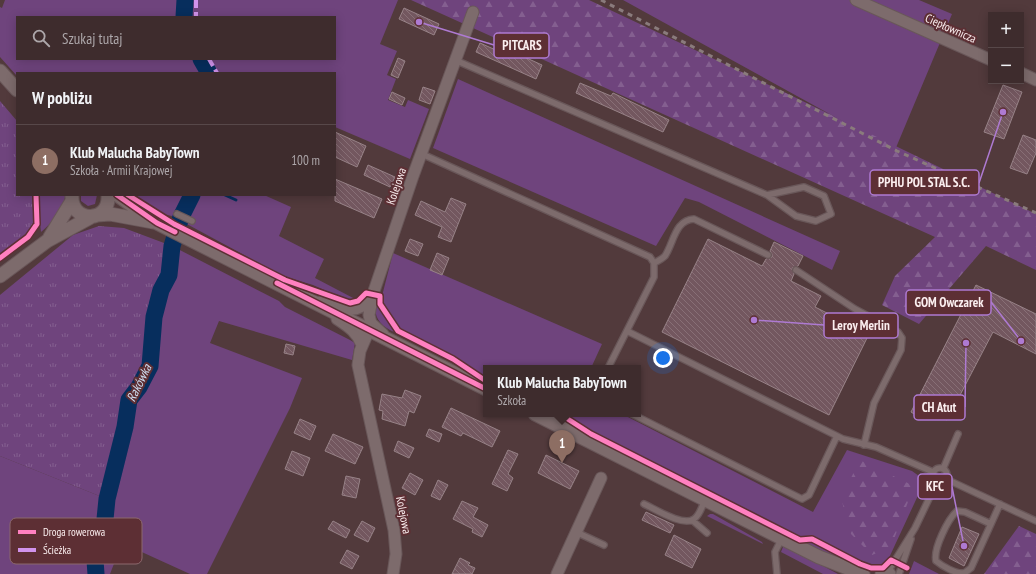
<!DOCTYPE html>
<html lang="pl">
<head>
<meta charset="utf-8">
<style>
  :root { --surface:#3e2c2d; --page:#493839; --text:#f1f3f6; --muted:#ada7aa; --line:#574849; --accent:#95b2f1 }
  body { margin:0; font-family:"PT Sans Narrow",sans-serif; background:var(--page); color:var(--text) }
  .controls { position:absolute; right:12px; top:12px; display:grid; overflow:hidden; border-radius:0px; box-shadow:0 2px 10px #0003 }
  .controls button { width:36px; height:36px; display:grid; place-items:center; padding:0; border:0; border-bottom:1px solid var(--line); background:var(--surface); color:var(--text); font:20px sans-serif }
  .you { position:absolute; left:663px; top:358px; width:14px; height:14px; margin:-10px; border:3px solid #fff; border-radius:50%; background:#1a73e8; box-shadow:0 0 0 6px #1a73e833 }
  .badge { display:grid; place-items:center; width:26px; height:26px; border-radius:50%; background:var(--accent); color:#fff; font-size:13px; font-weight:700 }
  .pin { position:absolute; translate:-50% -33px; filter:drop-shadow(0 1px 2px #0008) }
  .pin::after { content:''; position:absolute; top:21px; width:14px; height:12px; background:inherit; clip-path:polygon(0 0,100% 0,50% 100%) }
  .popup { position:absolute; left:483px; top:365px; width:158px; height:52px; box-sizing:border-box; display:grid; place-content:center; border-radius:0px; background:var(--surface); filter:drop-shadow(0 1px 3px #0005); font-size:13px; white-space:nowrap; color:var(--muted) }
  .popup b { font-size:15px; color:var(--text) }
  .popup::after { content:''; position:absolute; left:50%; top:100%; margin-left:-8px; border:8px solid transparent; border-top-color:var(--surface) }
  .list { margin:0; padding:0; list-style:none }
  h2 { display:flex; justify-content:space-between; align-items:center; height:52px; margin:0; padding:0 16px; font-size:17px }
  h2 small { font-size:13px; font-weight:400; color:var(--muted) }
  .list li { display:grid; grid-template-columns:26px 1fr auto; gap:12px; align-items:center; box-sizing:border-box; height:72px; padding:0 16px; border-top:1px solid var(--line) }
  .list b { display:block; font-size:15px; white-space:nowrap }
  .list p { margin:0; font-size:13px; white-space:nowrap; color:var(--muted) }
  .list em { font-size:13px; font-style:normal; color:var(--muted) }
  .icon { flex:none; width:22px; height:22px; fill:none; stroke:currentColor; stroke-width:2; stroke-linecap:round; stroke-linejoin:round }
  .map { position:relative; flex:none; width:1036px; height:574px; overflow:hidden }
  .search { position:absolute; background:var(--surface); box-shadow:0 2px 10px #0003; left:16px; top:16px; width:320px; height:44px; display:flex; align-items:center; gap:10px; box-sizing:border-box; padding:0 14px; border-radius:0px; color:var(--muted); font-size:15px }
  .panel { position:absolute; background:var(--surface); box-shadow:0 2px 10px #0003; left:16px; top:72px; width:320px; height:124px; border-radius:0px }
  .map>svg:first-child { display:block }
  .green { fill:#6f447d; fill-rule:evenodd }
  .forest { fill:url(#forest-firs) }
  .park { fill:url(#park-tufts) }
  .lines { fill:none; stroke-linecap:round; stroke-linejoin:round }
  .stream { stroke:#072e5d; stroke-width:3 }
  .river { stroke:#072e5d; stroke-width:17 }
  .building { fill:url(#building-back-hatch); stroke:#978287 }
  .service-casing { stroke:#695759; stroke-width:8 }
  .minor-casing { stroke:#695759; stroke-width:13 }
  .tertiary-casing { stroke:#695759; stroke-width:15 }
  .service { stroke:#7d6b6c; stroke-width:5.5 }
  .minor { stroke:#7d6b6c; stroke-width:11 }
  .tertiary { stroke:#7d6b6c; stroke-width:13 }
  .rail { stroke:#8a7b7c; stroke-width:3; stroke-dasharray:5 5; stroke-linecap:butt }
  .quiet { stroke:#d193ec; stroke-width:4; stroke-dasharray:8 4; stroke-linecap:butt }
  .cycleway-casing { stroke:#5d2f34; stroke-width:8 }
  .cycleway { stroke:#ff80c0; stroke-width:5 }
  .labels { text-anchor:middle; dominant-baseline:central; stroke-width:4; stroke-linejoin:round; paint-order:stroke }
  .street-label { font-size:12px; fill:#fbeeef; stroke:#5d2f34 }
  .water-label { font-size:13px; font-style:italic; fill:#cfdef2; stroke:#5d2f34 }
  .key { fill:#5d2f34; stroke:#8c686c; stroke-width:1 }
  .key-label { font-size:11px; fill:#fbeeef }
  .leader { fill:none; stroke:#ae7ad2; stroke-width:1.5 }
  .callout-dot { fill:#ae7ad2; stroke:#5d2f34; stroke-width:1.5 }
  .callout { fill:#5d2f34; stroke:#ae7ad2; stroke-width:1.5 }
  .callout-label { font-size:13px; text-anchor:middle; font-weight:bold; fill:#fbeeef }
</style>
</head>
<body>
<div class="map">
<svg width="1036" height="574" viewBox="0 0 1036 574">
  <defs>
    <pattern id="forest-firs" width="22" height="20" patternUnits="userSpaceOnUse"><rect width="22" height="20" fill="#6f447d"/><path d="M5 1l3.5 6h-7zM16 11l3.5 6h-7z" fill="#845f90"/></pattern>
    <pattern id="park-tufts" width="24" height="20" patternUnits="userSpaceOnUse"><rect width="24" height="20" fill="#6f447d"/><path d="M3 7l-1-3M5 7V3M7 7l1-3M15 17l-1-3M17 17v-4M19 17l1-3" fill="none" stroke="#845f90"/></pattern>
    <pattern id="building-back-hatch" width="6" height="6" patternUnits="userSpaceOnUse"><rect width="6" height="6" fill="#73575f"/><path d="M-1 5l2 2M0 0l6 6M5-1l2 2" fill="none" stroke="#886f76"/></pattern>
  </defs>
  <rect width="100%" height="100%" fill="#523a3c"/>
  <!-- green -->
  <path class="green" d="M 5,0 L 398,0 L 380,44 L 397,51 L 387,75 L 396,79 L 388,100 L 405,107 L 408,100 L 429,109 L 410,159 L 335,127 L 335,73 L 17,73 L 17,76 L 0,57 L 0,7 L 2,8 ZM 17,17 L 335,17 L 335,59 L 17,59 Z
    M 623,0 L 919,0 L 952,14 L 895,150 Z
    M 458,79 L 840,251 L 832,270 L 699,202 L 685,198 L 656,246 L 433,148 Z
    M 37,195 L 66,195 C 61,211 53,222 41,232 Z
    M 81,195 L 97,195 L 95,204 L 88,206 L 81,201 Z
    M 133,195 L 264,195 L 291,207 L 279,236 L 324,259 L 315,278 L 355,299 L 346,300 L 313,285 L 283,276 L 172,216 L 162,214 Z
    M 172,246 L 279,301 L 285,307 L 350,340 L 355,343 L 352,360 L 219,321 L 210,343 L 302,378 L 290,408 L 207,574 L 190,574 L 122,543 L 110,574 L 0,574 L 0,456 L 107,499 L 125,427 L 129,400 L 139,387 L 150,366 L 154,317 L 161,290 L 169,275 Z
    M 393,253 L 602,344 L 591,368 L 486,368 L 486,378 L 460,361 L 398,330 L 381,304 L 381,300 Z
    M 376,303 L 394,332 C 381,326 373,318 376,303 Z
    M 565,414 L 622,414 L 813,512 L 847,450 L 912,471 L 919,476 L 921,489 L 888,560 L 881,566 L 873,567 L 811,536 L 799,537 L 590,431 Z
    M 710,514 L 713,514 L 762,542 L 763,544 L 707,516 Z
    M 807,540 L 812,541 L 854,562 L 855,566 L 801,542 Z
    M 786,546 L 838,574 L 823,574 L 781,552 L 783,547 Z
    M 914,561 L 939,574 L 909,574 Z"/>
  <!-- forest -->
  <path class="forest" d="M 411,0 L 589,0 L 786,93 L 1036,214 L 1036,270 L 986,246 L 919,324 L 882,305 L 895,276 L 935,237 Z
    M 860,460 L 914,486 L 891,547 L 872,555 L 851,534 L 841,498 Z
    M 1019,526 L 1036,534 L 1036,574 L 984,574 Z"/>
  <!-- park -->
  <path class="park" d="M 0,101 L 17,121 L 17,195 L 32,195 L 34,227 L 27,236 L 0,257 Z
    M 99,226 L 124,228 L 172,246 L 169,275 L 161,290 L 154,317 L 150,366 L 139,387 L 129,400 L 125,427 L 107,499 L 0,456 L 0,295 L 73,235 Z"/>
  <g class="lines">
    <!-- stream -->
    <path class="stream" d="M 225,195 L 236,200"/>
    <!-- river -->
    <path class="river" d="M 184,17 L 185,0
      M 201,59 L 209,73
      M 96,574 L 94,547 L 104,529 L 107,499 L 125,427 L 129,400 L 139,387 L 150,366 L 154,317 L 161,290 L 169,275 L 172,246 L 181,217 L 192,195"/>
  </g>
  <!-- building -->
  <path class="building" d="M 404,8 L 439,24 L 434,35 L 399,19 Z
    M 480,43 L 507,55 L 509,50 L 542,65 L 536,79 L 476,52 Z
    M 398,58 L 405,61 L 398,78 L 391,75 Z
    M 580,83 L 611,96 L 613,93 L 669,120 L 663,132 L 576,93 Z
    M 1003,85 L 1022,92 L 1004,139 L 984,132 Z
    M 423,87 L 435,91 L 430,104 L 419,100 Z
    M 392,92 L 405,98 L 402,105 L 389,99 Z
    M 335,132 L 366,146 L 357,167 L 335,157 Z
    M 1023,135 L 1036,140 L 1036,153 L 1027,174 L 1010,168 Z
    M 368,165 L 395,177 L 390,187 L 364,175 Z
    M 335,179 L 382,199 L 374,218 L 335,201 Z
    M 451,198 L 466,204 L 451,242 L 438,237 L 442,227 L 415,215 L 421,201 L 445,212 Z
    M 410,239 L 423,244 L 418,256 L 405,251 Z
    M 708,239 L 762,266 L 766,259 L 772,257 L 772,254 L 770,251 L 774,242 L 803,256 L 798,266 L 792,268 L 794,274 L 791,281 L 821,296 L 815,307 L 869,334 L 829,415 L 662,332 Z
    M 437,253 L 449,258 L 442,275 L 430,270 Z
    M 976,285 L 1036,314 L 1036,354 L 993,332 L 947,420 L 924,409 L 919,417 L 911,412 Z
    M 286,344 L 295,346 L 293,355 L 284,353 Z
    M 405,390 L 421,396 L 414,413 L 409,411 L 405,426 L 382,419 L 383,411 L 379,410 L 382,394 L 402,398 Z
    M 451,408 L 500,431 L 492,447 L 463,433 L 461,436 L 442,427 Z
    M 300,419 L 316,426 L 310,440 L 294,433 Z
    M 429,429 L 442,434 L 439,442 L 426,436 Z
    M 333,434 L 363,447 L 355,464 L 325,451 Z
    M 398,441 L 414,448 L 409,458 L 394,451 Z
    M 508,450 L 518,454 L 508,474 L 513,478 L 507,491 L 492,484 Z
    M 292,451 L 310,458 L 303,476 L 285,469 Z
    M 546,455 L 579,471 L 570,489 L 538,473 Z
    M 410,473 L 423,480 L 415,495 L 402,488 Z
    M 346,476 L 360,479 L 356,498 L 342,495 Z
    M 438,480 L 448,485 L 440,500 L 431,496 Z
    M 462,501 L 478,508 L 473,517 L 488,525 L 482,537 L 472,532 L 473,529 L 453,519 Z
    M 646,512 L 674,525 L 670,533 L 642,520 Z
    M 333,521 L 350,530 L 346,538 L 328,529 Z
    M 362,521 L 375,528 L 368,542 L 354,535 Z
    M 962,527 L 979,534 L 964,566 L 949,558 Z
    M 674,535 L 701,549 L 692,568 L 665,555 Z
    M 347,550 L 359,556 L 352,569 L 340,563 Z
    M 460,558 L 470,563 L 468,565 L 475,568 L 472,574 L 452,574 Z"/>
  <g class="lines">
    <!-- service casing -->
    <g class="service-casing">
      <path id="service" d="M 455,60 L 767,195 L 796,216 L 816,221 L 831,214 L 824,196 L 804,187 L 767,195
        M 422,154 L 650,257 L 654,263 L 654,277 L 608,368
        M 177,214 L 192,221
        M 654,263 C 658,261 662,259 665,256 C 674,242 675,220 694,219 L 768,255
        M 796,270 L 855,309 L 898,332 L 902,338 L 901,350 L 874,403 L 864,445
        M 627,331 L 843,439 L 876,447 L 933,472
        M 632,414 L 802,499 L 809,495 L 837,436
        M933 475a7 7 0 1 1 14 0a7 7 0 1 1-14 0Z
        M 943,469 L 958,434
        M 946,479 L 1036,521
        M 644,504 C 655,509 683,527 694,519 C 700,515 702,506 705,500
        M 692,520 L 707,533
        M 991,524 L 965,512 L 957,511 C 948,519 933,549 936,561 C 942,566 956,574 963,573 C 966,573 969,569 971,568 L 1000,504
        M 576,532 L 604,545
        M 887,573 L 915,528 L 937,482
        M 777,574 L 775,552 L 782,538
        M 899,574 L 911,539"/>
    </g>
    <!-- minor casing -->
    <g class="minor-casing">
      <path id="minor" d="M 856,0 L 991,60
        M 1021,73 L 1036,80
        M 322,301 C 342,308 357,317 372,297
        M 337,319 C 349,327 357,332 362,345
        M 369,330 L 360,351 L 358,365 L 394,530 L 396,554 L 393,574
        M 383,334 L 371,323 L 369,315 L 373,294 L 413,176 L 473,12
        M 557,574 L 601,478"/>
    </g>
    <!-- tertiary casing -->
    <g class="tertiary-casing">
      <path id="tertiary" d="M 0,71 L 17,90
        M 72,195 C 70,223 110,224 108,195
        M 117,195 L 157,223 L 486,389
        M 97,215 L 110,214 L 153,222
        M 50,237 L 72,201
        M 0,276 L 47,241 L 93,216
        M 535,414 L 819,557 L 863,574
        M 882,574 L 889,574"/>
    </g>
    <!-- service -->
    <use href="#service" class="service"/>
    <!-- minor -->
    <use href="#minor" class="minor"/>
    <!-- tertiary -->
    <use href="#tertiary" class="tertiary"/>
    <!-- rail -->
    <path class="rail" d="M 601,0 L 897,151 L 1036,213"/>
    <!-- quiet -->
    <path class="quiet" d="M 196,0 L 196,17
      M 209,59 L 217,73"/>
    <!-- cycleway casing -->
    <g class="cycleway-casing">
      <path id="cycleway" d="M 117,195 L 157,223 L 175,232
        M 128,195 L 174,224 L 285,280 L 350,303 L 358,301 L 366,293 L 380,296 L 380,304 L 398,331 L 453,359 L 486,381
        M 0,258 L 28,237 L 37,224 L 36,195
        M 277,283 L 486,389
        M 560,414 L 591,434 L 800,540 L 812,539 L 860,564 L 871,568 L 883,568 L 891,560 L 907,568"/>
    </g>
    <!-- cycleway -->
    <use href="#cycleway" class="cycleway"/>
  </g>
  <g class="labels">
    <!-- street labels -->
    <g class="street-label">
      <text transform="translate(951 28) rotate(24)">Ciepłownicza</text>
      <text transform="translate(396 186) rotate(-71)">Kolejowa</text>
      <text transform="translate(404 515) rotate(79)">Kolejowa</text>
    </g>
    <!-- water labels -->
    <g class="water-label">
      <text transform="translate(139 383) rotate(-64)">Rakówka</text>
    </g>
  </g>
  <!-- legend -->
  <rect x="10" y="518" width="132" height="46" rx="6" class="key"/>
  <rect x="18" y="530" width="18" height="4" fill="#ff80c0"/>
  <rect x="18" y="548" width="18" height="4" fill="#d193ec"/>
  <g class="key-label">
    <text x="43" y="536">Droga rowerowa</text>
    <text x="43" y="554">Ścieżka</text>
  </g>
  <!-- callouts -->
  <path class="leader" d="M419 22L494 45M1003 112L979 183M1021 341L991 302M754 320L824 325M966 343L965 407M964 546L952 487"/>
  <g class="callout-dot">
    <circle cx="419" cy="22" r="4"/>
    <circle cx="1003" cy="112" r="4"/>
    <circle cx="1021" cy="341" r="4"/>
    <circle cx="754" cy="320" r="4"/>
    <circle cx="966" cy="343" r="4"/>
    <circle cx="964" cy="546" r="4"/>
  </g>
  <g class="callout">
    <rect x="494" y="33" width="55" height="25" rx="4"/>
    <rect x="870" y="170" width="109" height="25" rx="4"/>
    <rect x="906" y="290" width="85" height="25" rx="4"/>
    <rect x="824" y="313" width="74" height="25" rx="4"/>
    <rect x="914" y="395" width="51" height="25" rx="4"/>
    <rect x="918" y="474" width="34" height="25" rx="4"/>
  </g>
  <g class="callout-label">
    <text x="522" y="50">PITCARS</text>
    <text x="924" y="187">PPHU POL STAL S.C.</text>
    <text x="949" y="307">GOM Owczarek</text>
    <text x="861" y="330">Leroy Merlin</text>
    <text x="939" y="412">CH Atut</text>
    <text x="935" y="491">KFC</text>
  </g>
</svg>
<div class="controls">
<button>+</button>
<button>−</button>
</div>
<div class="you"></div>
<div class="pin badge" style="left:562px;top:463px;background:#8d6e63">1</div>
<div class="popup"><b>Klub Malucha BabyTown</b>Szkoła</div>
<div class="search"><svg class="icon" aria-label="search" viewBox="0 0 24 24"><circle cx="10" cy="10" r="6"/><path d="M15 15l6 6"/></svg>Szukaj tutaj</div>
<section class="panel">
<h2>W pobliżu<small></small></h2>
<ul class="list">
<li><span class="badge" style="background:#8d6e63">1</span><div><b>Klub Malucha BabyTown</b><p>Szkoła · Armii Krajowej</p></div><em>100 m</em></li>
</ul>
</section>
</div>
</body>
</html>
